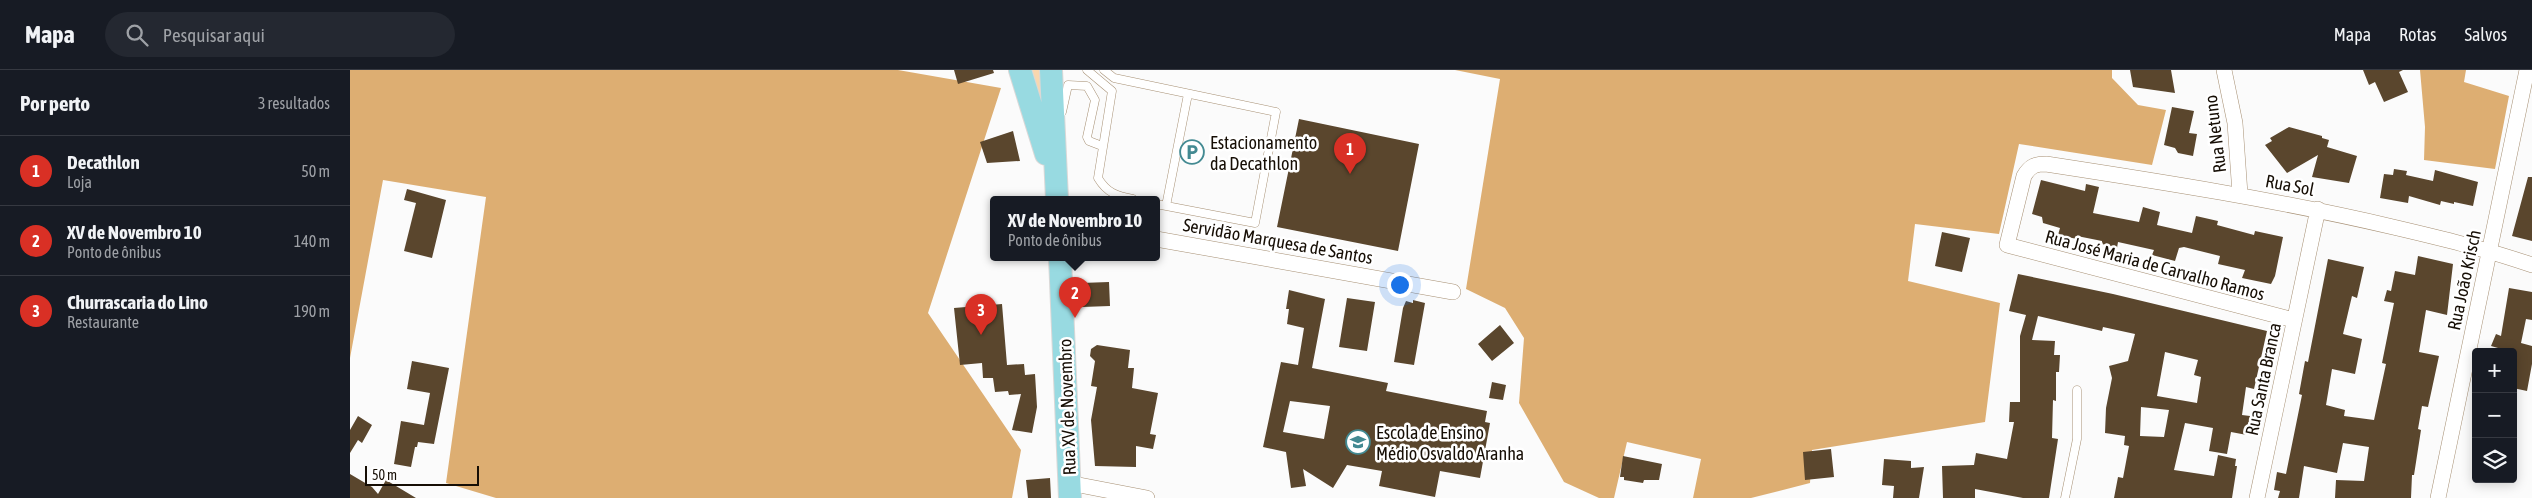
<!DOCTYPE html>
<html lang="pt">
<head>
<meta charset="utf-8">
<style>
  :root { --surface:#171b24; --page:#242831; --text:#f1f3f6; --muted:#9ea1a6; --line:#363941; --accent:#d93025 }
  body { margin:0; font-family:"Asap Condensed",sans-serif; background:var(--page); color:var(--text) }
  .controls { position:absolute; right:15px; bottom:15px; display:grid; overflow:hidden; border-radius:5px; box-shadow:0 2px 12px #0003 }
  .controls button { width:45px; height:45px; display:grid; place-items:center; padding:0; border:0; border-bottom:1px solid var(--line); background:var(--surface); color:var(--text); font:25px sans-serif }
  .scale { position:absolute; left:15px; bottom:12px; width:114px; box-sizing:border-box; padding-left:5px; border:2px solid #160e05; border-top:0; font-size:14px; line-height:18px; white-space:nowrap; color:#160e05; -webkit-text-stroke:4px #fff; paint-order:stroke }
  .you { position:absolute; left:1049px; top:214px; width:18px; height:18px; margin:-12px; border:4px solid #fff; border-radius:50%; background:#1a73e8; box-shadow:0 0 0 8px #1a73e833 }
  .badge { display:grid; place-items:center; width:32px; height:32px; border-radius:50%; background:var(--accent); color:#fff; font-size:16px; font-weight:700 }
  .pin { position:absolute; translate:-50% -41px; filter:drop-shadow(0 1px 2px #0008) }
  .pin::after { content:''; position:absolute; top:26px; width:18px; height:15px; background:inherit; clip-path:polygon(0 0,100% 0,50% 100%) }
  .popup { position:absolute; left:640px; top:126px; width:170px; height:65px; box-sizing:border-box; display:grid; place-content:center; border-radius:5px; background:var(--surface); filter:drop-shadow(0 1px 4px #0005); font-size:16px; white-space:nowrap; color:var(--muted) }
  .popup b { font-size:19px; color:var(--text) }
  .popup::after { content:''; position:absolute; left:50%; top:100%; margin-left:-10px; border:10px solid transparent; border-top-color:var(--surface) }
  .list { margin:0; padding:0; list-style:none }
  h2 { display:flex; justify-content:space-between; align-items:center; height:65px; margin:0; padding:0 20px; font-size:21px }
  h2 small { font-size:16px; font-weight:400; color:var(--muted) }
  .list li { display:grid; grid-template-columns:32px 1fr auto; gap:15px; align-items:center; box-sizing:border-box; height:70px; padding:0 20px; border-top:1px solid var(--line) }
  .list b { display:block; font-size:19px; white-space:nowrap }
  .list p { margin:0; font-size:16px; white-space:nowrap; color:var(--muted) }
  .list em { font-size:16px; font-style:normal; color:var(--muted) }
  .icon { flex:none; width:28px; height:28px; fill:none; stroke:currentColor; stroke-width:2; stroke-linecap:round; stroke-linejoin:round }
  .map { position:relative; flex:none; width:2182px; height:428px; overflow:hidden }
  header { display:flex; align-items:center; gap:30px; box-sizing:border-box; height:70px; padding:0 25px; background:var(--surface); border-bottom:1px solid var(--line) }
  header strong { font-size:24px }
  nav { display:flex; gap:28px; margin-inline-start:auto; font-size:18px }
  .search { width:350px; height:45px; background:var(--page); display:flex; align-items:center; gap:12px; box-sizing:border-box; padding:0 18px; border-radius:28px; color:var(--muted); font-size:19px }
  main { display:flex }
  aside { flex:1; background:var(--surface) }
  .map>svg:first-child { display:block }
  .green { fill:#f8d7af }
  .forest { fill:#ddae72 }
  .building { fill:#5a462d; fill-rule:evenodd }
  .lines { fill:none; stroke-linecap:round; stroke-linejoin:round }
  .service-casing { stroke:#a79074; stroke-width:9 }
  .minor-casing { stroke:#a79074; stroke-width:16 }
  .primary-casing { stroke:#dad8d7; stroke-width:24 }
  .service { stroke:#fff; stroke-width:8 }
  .minor { stroke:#fff; stroke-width:15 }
  .primary { stroke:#98dae1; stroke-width:22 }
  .labels { text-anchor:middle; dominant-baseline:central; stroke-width:5; stroke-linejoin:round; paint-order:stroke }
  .street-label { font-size:18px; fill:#160e05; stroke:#fff }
  .poi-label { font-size:18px; fill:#160e05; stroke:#fff; text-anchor:start }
</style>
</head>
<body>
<header>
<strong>Mapa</strong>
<div class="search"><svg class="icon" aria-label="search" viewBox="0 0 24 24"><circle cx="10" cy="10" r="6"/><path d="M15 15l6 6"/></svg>Pesquisar aqui</div>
<nav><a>Mapa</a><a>Rotas</a><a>Salvos</a></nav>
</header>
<main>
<aside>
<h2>Por perto<small>3 resultados</small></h2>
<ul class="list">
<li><span class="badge">1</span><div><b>Decathlon</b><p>Loja</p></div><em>50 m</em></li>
<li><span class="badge">2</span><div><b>XV de Novembro 10</b><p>Ponto de ônibus</p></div><em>140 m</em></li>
<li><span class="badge">3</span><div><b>Churrascaria do Lino</b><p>Restaurante</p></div><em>190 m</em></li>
</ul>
</aside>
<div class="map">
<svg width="2182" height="428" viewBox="0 0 2182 428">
  <rect width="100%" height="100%" fill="#fbfbfb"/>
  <!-- green -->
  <path class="green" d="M 677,0 L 696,0 L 698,52 Z"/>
  <!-- forest -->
  <path class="forest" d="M 0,0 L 548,0 L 651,18 L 578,243 L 671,380 L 662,428 L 146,428 L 96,413 L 136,127 L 33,110 L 0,288 Z
    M 1105,0 L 1762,0 L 1762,8 L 1788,35 L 1816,40 L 1802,95 L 1669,74 L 1649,164 L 1565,154 L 1558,211 L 1650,233 L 1635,352 L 1462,380 L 1460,413 L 1401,428 L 1343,428 L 1351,389 L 1277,372 L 1264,428 L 1249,428 L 1214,412 L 1169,333 L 1174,268 L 1155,238 L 1116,219 L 1150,9 Z
    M 2070,0 L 2116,0 L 2114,12 L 2159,26 L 2145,99 L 2074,90 L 2075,57 Z"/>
  <!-- building -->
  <path class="building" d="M 604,0 L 643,0 L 644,3 L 608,14 Z
    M 1780,0 L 1821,0 L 1825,23 L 1783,17 Z
    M 2013,0 L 2053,0 L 2049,2 L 2058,22 L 2034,32 L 2025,12 L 2019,15 Z
    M 1822,37 L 1844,41 L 1839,63 L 1847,64 L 1843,86 L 1828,83 L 1825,78 L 1814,75 Z
    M 949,49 L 1069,74 L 1048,181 L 927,157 Z
    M 1939,57 L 1972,66 L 1972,68 L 1979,70 L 1977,77 L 2007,86 L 1999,113 L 1962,107 L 1968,85 L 1937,103 L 1915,75 L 1922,71 L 1920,68 Z
    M 663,61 L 670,91 L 637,93 L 630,72 Z
    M 2044,99 L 2057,101 L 2056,105 L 2083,111 L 2085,100 L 2128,112 L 2123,136 L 2104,132 L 2104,134 L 2091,131 L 2090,135 L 2059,126 L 2058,133 L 2030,128 L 2034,104 L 2043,105 Z
    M 2178,107 L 2182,107 L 2182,171 L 2162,166 Z
    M 1691,110 L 1735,121 L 1736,114 L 1749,117 L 1743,143 L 1789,152 L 1793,137 L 1810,142 L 1807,155 L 1842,163 L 1846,146 L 1868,151 L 1867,155 L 1904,165 L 1905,161 L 1933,167 L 1925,206 L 1921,214 L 1892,208 L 1895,200 L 1868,194 L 1870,186 L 1834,177 L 1829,178 L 1825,191 L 1802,185 L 1804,180 L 1768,172 L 1767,178 L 1752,174 L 1752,171 L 1727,166 L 1727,169 L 1708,165 L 1710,158 L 1693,153 L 1692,147 L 1682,144 Z
    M 57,119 L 96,130 L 82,188 L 54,181 L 66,133 L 54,130 Z
    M 1592,162 L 1620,168 L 1612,202 L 1585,196 Z
    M 2068,186 L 2103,194 L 2097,245 L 2076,240 L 2069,282 L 2089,286 L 2078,337 L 2072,336 L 2068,359 L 2071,360 L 2064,405 L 2062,405 L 2061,428 L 1985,428 L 1986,410 L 2014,411 L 2019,377 L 1993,373 L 1987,403 L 1954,396 L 1949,428 L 1928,428 L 1930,421 L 1924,420 L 1927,402 L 1936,404 L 1952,325 L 1949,324 L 1955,291 L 1958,292 L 1978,189 L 2014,197 L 2007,228 L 2002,226 L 1993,264 L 2012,269 L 2005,304 L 1982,299 L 1976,335 L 1995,340 L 1994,346 L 2024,350 L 2036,294 L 2032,293 L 2044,233 L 2034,231 L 2037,220 L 2041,221 L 2045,201 L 2065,205 Z
    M 1668,204 L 1763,224 L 1917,261 L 1904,319 L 1896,317 L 1892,345 L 1900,346 L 1897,365 L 1881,362 L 1877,384 L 1859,381 L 1863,358 L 1835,353 L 1824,400 L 1864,406 L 1868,385 L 1886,389 L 1885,396 L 1887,396 L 1882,428 L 1764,428 L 1768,407 L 1773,408 L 1779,376 L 1774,375 L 1775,366 L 1755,363 L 1756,338 L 1762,308 L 1759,296 L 1778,291 L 1785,264 L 1753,257 L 1752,261 L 1688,246 L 1682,270 L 1705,271 L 1704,285 L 1710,285 L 1709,302 L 1706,302 L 1706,331 L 1703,330 L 1702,368 L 1708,369 L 1699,428 L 1673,428 L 1625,419 L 1625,428 L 1593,428 L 1592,396 L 1624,395 L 1626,383 L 1657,389 L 1664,352 L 1659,352 L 1660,332 L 1670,332 L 1670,266 L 1676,245 L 1659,241 ZM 1815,282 L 1848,290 L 1844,305 L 1851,307 L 1847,333 L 1807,326 ZM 1791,337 L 1819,340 L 1814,367 L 1790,366 Z
    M 759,212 L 760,236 L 732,237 L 731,213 Z
    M 2159,218 L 2182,222 L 2182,250 L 2176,249 L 2171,273 L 2182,276 L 2182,294 L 2177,321 L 2163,318 L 2163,282 L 2146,282 L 2148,278 L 2141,276 L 2146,264 L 2151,266 Z
    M 939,220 L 975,229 L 962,298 L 1038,313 L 1036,321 L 1137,341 L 1135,352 L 1140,353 L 1130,408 L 1090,401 L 1085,427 L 1029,416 L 1032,401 L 997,395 L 983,418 L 953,399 L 956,416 L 941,418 L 936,382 L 913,377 L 931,292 L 948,295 L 954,258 L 937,254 L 939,239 L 936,239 ZM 940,331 L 980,336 L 974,369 L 933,362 Z
    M 997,228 L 1025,232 L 1017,281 L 989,277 Z
    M 1063,230 L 1075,233 L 1064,295 L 1044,292 L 1053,238 L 1056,231 L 1063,233 Z
    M 652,234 L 657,295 L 674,294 L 675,305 L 685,304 L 687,337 L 682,363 L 662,360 L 671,324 L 659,325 L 658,321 L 645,322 L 643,308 L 633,308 L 632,293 L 610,295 L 604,238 Z
    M 1150,255 L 1164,273 L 1142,291 L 1128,274 Z
    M 747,275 L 780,280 L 778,298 L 784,298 L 782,318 L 808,323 L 800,364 L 806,365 L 803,379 L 786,376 L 786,397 L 745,396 L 741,350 L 747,317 L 741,316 L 745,291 L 740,286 L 741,279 Z
    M 62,291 L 99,298 L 84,374 L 68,372 L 67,377 L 65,377 L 61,397 L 44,394 L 51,351 L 74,355 L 80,323 L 57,319 Z
    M 1142,312 L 1156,315 L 1153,330 L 1139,328 Z
    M 8,346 L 22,355 L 12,373 L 8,370 L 0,383 L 0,360 Z
    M 1481,379 L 1484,407 L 1455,410 L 1453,382 Z
    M 1273,386 L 1312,394 L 1309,410 L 1294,410 L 1293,413 L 1274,410 L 1274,407 L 1270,407 Z
    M 1534,389 L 1561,391 L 1561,398 L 1574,397 L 1569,428 L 1543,428 L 1544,416 L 1532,415 Z
    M 0,404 L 22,417 L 28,424 L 36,410 L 66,428 L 0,428 Z
    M 700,408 L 701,428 L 678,428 L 676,410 Z"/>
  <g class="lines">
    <!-- service casing -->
    <g class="service-casing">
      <path id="service" d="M 737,0 L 762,21 L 748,108 C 757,123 767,126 783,129
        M 754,0 L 764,8 L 926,42 L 905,153 L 806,134
        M 712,42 L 718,15 L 737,16 L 745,30 L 737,67 L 739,71 L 752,76
        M 816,136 L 838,24
        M 1715,428 L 1727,369 L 1727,320"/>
    </g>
    <!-- minor casing -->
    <g class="minor-casing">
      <path id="minor" d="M 1874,0 L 1885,53 L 1890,124
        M 806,169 L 1103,222
        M 1944,250 L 1657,175 L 1674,106 C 1680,96 1685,94 1696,94 C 1813,112 1928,130 2043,157 C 2090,168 2136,179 2182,195
        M 719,413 L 797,428
        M 1907,428 L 1968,139
        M 2088,428 L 2177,0"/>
    </g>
    <!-- primary casing -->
    <g class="primary-casing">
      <path id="primary" d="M 670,0 L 696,84
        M 701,0 L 707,129
        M 710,187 L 720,428"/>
    </g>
    <!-- service -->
    <use href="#service" class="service"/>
    <!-- minor -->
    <use href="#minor" class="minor"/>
    <!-- primary -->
    <use href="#primary" class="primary"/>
  </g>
  <!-- icons -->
  <defs>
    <g id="parking-ring" transform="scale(1.25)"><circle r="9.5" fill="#fff" stroke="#438a92" stroke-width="1.5"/><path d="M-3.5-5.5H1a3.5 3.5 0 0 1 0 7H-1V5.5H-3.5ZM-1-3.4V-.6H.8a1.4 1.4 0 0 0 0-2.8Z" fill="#438a92"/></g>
    <g id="school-ring" transform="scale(1.25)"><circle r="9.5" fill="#fff" stroke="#438a92" stroke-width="1.5"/><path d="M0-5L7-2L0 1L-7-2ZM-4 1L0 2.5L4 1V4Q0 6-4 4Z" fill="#438a92"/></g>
  </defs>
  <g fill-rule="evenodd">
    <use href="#parking-ring" x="842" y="82"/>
    <use href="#school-ring" x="1008" y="372"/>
  </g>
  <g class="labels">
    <!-- street labels -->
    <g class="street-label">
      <text transform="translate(1865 64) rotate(-97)">Rua Netuno</text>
      <text transform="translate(1940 115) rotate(11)">Rua Sol</text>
      <text transform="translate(928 171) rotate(10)">Servidão Marquesa de Santos</text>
      <text transform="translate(1805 195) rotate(15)">Rua José Maria de Carvalho Ramos</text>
      <text transform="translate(2114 210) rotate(-78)">Rua João Krisch</text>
      <text transform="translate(1913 309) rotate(-78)">Rua Santa Branca</text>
      <text transform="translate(717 337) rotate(-92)">Rua XV de Novembro</text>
    </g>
    <!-- poi labels -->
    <g class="poi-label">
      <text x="860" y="72">Estacionamento<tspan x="860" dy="21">da Decathlon</tspan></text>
      <text x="1026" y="362">Escola de Ensino<tspan x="1026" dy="21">Médio Osvaldo Aranha</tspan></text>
    </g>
  </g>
</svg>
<div class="controls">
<button>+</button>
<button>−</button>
<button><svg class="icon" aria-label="layers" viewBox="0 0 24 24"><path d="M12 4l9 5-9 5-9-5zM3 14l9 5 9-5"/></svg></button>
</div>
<div class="scale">50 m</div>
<div class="you"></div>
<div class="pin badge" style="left:1000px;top:104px">1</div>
<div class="pin badge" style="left:725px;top:248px">2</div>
<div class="popup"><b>XV de Novembro 10</b>Ponto de ônibus</div>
<div class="pin badge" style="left:631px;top:265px">3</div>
</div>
</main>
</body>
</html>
